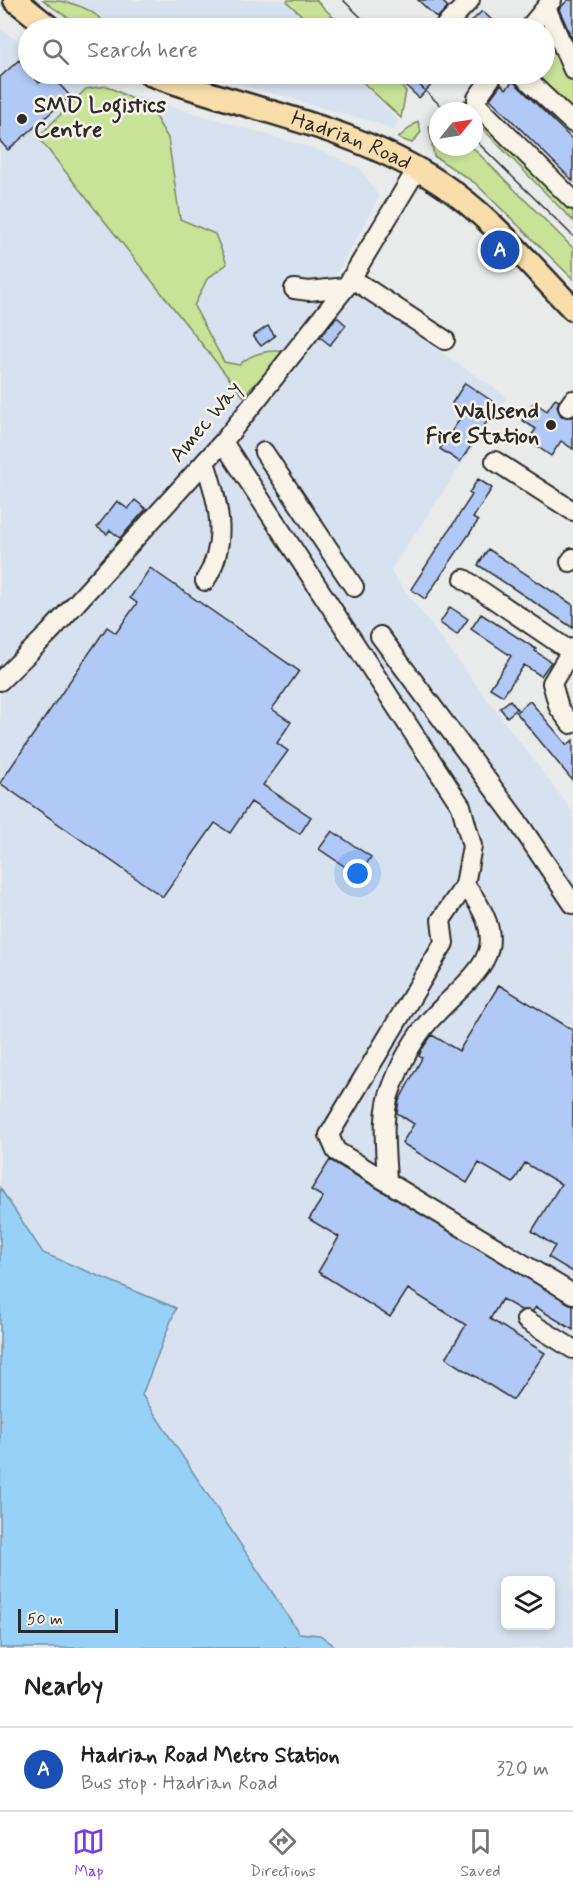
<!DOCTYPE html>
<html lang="en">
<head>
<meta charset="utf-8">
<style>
  :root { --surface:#fff; --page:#f2f2f2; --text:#222; --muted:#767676; --line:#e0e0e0; --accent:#7c3aed }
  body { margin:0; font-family:Mynerve,sans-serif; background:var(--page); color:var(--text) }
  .controls { position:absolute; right:18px; bottom:18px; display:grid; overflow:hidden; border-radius:9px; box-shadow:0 3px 9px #0003 }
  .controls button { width:54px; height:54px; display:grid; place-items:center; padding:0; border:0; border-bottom:2px solid var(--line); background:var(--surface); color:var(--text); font:30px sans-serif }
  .compass { position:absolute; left:429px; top:102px; width:54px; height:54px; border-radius:50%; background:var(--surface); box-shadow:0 3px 9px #0003; rotate:60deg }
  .scale { position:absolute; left:18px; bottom:15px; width:100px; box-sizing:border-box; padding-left:6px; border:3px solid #2b2b2b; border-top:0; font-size:16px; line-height:21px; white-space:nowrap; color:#2b2b2b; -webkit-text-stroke:4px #f7f3e8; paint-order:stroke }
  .you { position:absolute; left:358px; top:874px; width:21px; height:21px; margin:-15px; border:4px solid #fff; border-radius:50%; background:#1a73e8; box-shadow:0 0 0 9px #1a73e833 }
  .badge { display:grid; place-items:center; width:39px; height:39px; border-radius:50%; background:var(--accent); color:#fff; font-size:20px; font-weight:700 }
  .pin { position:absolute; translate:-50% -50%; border:3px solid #fff; box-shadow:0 2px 6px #0006 }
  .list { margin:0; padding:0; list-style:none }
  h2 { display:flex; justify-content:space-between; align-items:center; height:78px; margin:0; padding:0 24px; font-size:26px }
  h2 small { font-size:20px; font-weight:400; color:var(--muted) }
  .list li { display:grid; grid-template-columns:39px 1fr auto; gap:18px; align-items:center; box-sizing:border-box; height:84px; padding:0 24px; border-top:2px solid var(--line) }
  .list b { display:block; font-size:22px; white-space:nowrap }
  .list p { margin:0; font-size:20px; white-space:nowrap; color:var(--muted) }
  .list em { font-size:20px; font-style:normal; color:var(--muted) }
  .icon { flex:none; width:33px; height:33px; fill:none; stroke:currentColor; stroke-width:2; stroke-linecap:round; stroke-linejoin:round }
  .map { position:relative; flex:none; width:573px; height:1648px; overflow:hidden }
  .search { position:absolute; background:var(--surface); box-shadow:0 3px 9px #0003; left:18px; right:18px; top:18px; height:66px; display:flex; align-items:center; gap:15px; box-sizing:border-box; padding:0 21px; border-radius:33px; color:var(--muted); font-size:22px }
  .sheet { height:162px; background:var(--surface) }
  nav { display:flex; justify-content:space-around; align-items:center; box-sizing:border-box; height:84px; border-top:2px solid var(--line); background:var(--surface); font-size:16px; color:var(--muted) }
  nav a { display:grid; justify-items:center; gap:3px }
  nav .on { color:var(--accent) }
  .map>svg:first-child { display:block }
  .built { fill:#d8e1ef; fill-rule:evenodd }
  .green { fill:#c8e298; stroke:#7a8662; stroke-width:1.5 }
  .water { fill:#98d1f8; stroke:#6c8fa6; stroke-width:1.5 }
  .building { fill:#b1c9f7; stroke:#2b2b2b; stroke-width:1.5 }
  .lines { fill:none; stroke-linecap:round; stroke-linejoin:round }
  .minor-casing { stroke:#2b2b2b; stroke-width:22 }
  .major-casing { stroke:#2b2b2b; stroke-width:27 }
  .minor { stroke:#f7f3e8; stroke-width:18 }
  .major { stroke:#f9deab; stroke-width:22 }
  .tram { stroke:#2b2b2b; stroke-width:1.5 }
  .poi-dot { fill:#2b2b2b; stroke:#f7f3e8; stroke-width:2 }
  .labels { text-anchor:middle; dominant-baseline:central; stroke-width:5; stroke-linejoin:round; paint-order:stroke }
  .poi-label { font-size:22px; font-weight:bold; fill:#2b2b2b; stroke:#f7f3e8; text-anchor:start }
  .street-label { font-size:22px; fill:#2b2b2b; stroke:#f7f3e8 }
</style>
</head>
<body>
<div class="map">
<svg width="573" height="1648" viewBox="0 0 573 1648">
  <rect width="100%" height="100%" fill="#e9ebeb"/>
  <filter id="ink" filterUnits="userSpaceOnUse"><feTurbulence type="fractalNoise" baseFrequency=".0167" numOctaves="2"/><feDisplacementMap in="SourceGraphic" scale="12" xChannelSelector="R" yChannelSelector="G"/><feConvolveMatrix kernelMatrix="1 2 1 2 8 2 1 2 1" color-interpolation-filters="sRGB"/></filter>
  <g filter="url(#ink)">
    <!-- built -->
    <path class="built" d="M 60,0 L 299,0 L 328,28 L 117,28 Z
      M 0,29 L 28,47 L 28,74 L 71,74 L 82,80 L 316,149 L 360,168 L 379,197 L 311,321 L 346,287 L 507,397 L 390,571 L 573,812 L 573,1648 L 337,1648 L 320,1635 L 300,1633 L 142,1395 L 176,1308 L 43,1253 L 0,1188 ZM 506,1580 L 550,1580 L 550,1626 L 506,1626 Z
      M 212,74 L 353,74 L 398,120 L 394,131 L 377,123 L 253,88 Z"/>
    <!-- green -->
    <path class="green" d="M 43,0 C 67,0 91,7 107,25 L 106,28 C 82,29 62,15 43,0 Z
      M 288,0 L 316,0 L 344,28 L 316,28 L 287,2 Z
      M 548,21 L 573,81 L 573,116 L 527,74 L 544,74 L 542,28 Z
      M 354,74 L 389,74 L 406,91 L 401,118 Z
      M 107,86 L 150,108 L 168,138 L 180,219 L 215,234 L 227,264 L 207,279 L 194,306 L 224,362 L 239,365 C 253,352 269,349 287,352 L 243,396 L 38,137 L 86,89 Z
      M 464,99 L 573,210 L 573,221 L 474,120 L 474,111 L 468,111 Z
      M 418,121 L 421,132 L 412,143 L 398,138 Z
      M 434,121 L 438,124 L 438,147 L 472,147 L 573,248 L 573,279 L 475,183 L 434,156 L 429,127 Z"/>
    <!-- water -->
    <path class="water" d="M 0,1188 L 43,1253 L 176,1308 L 142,1395 L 299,1633 L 320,1635 L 337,1648 L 0,1648 Z"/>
    <!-- building -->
    <path class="building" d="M 418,0 L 441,0 L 448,7 L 437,18 Z
      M 568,0 L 573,0 L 573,41 L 559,9 Z
      M 482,11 L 501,28 L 465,28 Z
      M 19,60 L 39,83 L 50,74 L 70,96 L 8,150 L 0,141 L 0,77 Z
      M 413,74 L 429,74 L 436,80 L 419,98 L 403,83 Z
      M 513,81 L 573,140 L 573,181 L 490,99 L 501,84 L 506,89 Z
      M 337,317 L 346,325 L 330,345 L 320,337 Z
      M 268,326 L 275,336 L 261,346 L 253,336 Z
      M 465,383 L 498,405 L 460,462 L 440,449 L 465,411 L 452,403 Z
      M 555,399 L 559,401 L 557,406 L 561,416 L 573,417 L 573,449 L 561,441 L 551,456 L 528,440 L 536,429 L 522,420 L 534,402 L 547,411 Z
      M 478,479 L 492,488 L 473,518 L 478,521 L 425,599 L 411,589 L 472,495 L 469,493 Z
      M 135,500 L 146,509 L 120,538 L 110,530 L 107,534 L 97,527 L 117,501 L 128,509 Z
      M 488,549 L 573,605 L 573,628 L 478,565 Z
      M 150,568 L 299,671 L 272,709 L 291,722 L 277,743 L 288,751 L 263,785 L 311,817 L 300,834 L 251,802 L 230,833 L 215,823 L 163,897 L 0,783 L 107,627 L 116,633 L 137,603 L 130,598 Z
      M 450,607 L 468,619 L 457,635 L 440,623 Z
      M 481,614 L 536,649 L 535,651 L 551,662 L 541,676 L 524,665 L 503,696 L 490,688 L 511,656 L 471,629 Z
      M 510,700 L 517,709 L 507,717 L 500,708 Z
      M 530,701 L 567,745 L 573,740 L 573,781 L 516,712 Z
      M 332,831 L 371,857 L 359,876 L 319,849 Z
      M 499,985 L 573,1030 L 573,1272 L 548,1257 L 555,1246 L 532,1231 L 561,1184 L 525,1163 L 513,1183 L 479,1163 L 467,1183 L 402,1143 L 414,1124 L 397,1113 L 399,1101 L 422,1058 L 419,1056 L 422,1049 L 432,1035 L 459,1051 Z
      M 330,1160 L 573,1305 L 573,1330 L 536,1307 L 533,1311 L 521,1310 L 502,1299 L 490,1319 L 545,1353 L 513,1400 L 446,1358 L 466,1325 L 408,1289 L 390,1317 L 318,1272 L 339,1237 L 309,1219 L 323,1197 L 311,1190 Z"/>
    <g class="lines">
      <!-- minor casing -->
      <g class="minor-casing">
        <path id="minor" d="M 546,7 L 573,70
          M 443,28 L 470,0
          M 529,28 L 552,0
          M 494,74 L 477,98 L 477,105 L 573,200
          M 521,74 L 573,123
          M 351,278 L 445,340
          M 294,289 L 309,291 L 346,287
          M 568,407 L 573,400
          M 223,442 L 461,806 L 472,846 L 465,885 L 441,920 L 444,943 L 329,1135 L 336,1151 L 573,1294
          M 264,452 L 354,587
          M 495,461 L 573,511
          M 570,562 L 573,558
          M 464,579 L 570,651
          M 205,581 C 230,541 218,503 205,462
          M 380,636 L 516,819 L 573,904
          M 0,681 L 49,633 L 223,442 L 346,287 L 417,169
          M 571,724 L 559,708 L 552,683 L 573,648
          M 387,1182 C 386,1152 380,1115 392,1087 C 401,1063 413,1039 430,1020 C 475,971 519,953 465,885
          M 526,1320 L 573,1349"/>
      </g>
      <!-- major casing -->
      <g class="major-casing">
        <g id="major">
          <path d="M 15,0 L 50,28"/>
          <path id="s1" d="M 150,74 C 248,110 351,125 440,183 C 491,216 531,266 573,309"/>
        </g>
      </g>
      <!-- minor -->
      <use href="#minor" class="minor"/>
      <!-- major -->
      <use href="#major" class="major"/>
      <!-- tram -->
      <path class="tram" d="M 343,0 L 372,28
        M 408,74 L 446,111
        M 474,139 L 573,236"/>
    </g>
  </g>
  <!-- markers -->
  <g class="poi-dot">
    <circle cx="22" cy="119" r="6"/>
    <circle cx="551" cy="425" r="6"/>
  </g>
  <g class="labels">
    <!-- poi labels -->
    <g class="poi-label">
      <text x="34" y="106">SMD Logistics<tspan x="34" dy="25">Centre</tspan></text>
      <text x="539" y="412" text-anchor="end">Wallsend<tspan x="539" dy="25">Fire Station</tspan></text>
    </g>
    <!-- street labels -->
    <g class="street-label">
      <text stroke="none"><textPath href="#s1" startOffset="212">Hadrian Road</textPath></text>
      <text transform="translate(206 422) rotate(-50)">Amec Way</text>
    </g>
  </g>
</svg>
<div class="controls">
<button><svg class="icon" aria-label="layers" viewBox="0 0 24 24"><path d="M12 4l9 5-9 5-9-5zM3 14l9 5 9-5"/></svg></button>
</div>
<svg class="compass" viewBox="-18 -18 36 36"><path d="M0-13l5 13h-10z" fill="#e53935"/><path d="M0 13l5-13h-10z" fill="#767676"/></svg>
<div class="scale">50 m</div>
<div class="you"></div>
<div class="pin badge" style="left:500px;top:250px;background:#1a4fb4">A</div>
<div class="search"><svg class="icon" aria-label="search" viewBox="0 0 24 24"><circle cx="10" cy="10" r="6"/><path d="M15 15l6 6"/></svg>Search here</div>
</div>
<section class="sheet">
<h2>Nearby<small></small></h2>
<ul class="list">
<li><span class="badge" style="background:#1a4fb4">A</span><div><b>Hadrian Road Metro Station</b><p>Bus stop · Hadrian Road</p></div><em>320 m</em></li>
</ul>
</section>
<nav>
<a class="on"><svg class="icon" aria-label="map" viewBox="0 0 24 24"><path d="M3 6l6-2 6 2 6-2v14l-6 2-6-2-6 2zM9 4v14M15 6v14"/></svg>Map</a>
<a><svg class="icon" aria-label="directions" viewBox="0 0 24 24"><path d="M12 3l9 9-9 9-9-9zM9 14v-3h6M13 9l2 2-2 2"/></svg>Directions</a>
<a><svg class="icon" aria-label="saved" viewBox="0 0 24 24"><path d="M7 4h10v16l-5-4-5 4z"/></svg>Saved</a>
</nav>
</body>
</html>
